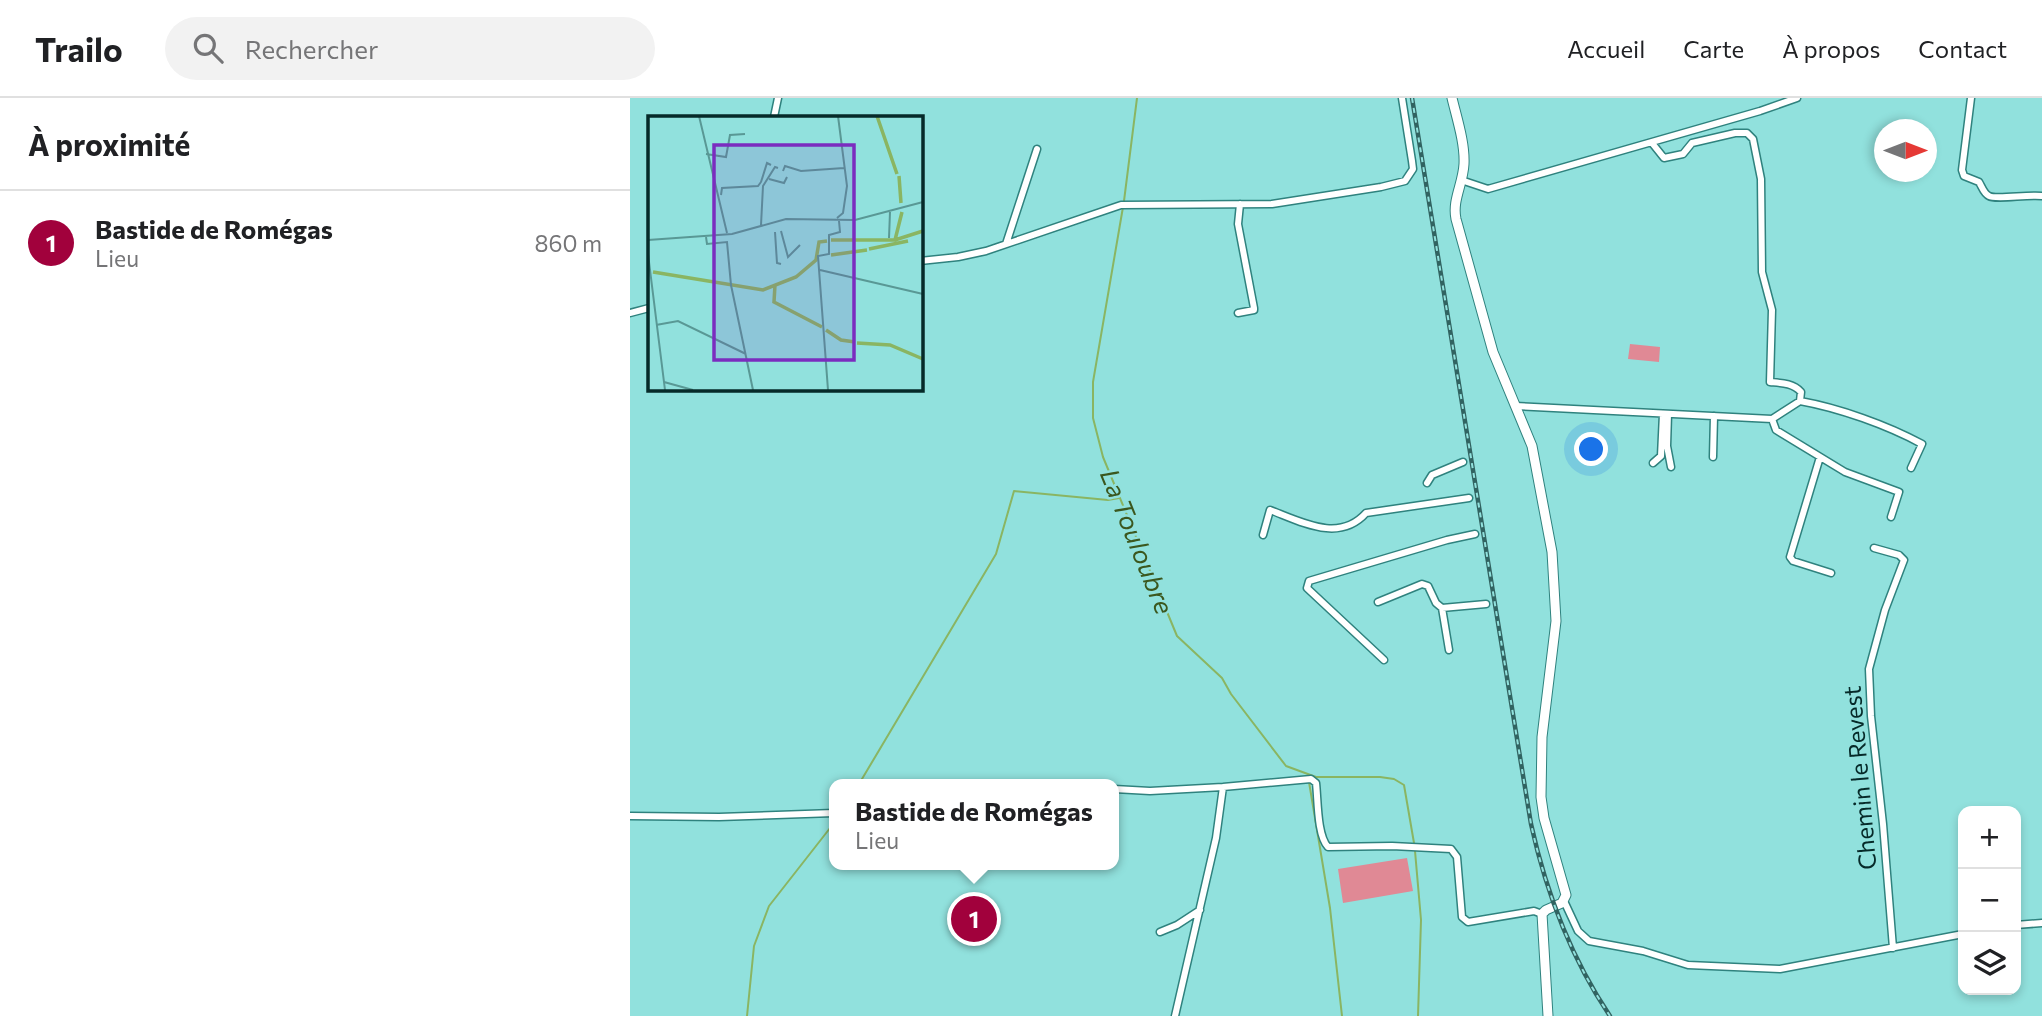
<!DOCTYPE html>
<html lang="fr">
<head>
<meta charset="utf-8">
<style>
  :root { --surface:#fff; --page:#f2f2f2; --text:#202124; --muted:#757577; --line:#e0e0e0; --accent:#a1013c }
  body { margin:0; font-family:Commissioner,sans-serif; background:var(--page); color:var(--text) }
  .controls { position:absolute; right:21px; bottom:21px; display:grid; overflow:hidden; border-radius:14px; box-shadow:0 4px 10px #0003 }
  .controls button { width:63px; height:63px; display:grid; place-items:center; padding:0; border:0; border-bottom:2px solid var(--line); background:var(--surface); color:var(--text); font:35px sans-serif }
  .compass { position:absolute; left:1244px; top:21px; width:63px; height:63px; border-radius:50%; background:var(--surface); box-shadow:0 4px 10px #0003; rotate:90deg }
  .you { position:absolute; left:962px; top:352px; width:24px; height:24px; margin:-18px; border:5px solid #fff; border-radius:50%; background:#1a73e8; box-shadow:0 0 0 10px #1a73e833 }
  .badge { display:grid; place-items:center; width:46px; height:46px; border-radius:50%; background:var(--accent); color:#fff; font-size:23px; font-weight:700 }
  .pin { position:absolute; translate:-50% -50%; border:4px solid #fff; box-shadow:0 2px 7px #0006 }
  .popup { position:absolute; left:199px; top:681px; width:290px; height:91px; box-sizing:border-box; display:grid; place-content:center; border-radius:14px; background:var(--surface); filter:drop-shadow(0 2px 5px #0005); font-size:23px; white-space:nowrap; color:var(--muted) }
  .popup b { font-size:26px; color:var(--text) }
  .popup::after { content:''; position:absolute; left:50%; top:100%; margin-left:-14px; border:14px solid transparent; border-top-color:var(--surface) }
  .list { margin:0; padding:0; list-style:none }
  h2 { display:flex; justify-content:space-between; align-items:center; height:91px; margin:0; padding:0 28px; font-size:30px }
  h2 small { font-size:23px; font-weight:400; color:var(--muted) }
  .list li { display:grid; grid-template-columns:46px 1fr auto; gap:21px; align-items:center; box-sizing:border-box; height:105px; padding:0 28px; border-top:2px solid var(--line) }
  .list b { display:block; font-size:26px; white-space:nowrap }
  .list p { margin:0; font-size:23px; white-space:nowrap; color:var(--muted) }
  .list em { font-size:23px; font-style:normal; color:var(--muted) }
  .icon { flex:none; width:38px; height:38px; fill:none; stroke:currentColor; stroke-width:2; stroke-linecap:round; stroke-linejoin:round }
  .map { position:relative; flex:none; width:1412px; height:918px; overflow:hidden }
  header { display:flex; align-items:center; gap:42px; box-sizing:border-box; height:98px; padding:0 35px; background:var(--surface); border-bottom:2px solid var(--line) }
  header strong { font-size:33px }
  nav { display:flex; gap:38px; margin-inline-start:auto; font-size:24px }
  .search { width:490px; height:63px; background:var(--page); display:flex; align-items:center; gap:18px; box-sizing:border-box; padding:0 24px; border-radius:38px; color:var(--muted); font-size:26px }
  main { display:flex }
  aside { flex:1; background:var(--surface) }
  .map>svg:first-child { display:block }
  .green { fill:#e08995 }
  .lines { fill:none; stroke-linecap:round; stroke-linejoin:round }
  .stream { stroke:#8ab562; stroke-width:2 }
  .street-casing { stroke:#2f827e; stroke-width:9 }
  .secondary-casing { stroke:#2f827e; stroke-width:11 }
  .street { stroke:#fff; stroke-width:6 }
  .secondary { stroke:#fff; stroke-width:9 }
  .rail-casing { stroke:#316361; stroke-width:4.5 }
  .rail { stroke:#91e1dd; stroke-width:2; stroke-dasharray:5; stroke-linecap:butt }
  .labels { text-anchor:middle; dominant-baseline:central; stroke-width:5; stroke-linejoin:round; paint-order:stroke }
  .street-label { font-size:24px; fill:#062a29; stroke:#91e1dd }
  .water-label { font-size:26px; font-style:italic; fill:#3b571e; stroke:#91e1dd }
  .inset-river { fill:none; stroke:#8ab562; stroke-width:3.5 }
  .inset-road { fill:none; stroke:#599895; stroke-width:2 }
  .view { fill:#7b2cbf; fill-opacity:0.15; stroke:#7b2cbf; stroke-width:3.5 }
  .inset-edge { fill:none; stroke:#062a29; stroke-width:3.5 }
</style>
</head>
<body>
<header>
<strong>Trailo</strong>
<div class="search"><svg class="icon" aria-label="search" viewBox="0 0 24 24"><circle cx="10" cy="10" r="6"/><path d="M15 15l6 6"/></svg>Rechercher</div>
<nav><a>Accueil</a><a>Carte</a><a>À propos</a><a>Contact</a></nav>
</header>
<main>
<aside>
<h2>À proximité<small></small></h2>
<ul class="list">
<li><span class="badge">1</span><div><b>Bastide de Romégas</b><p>Lieu</p></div><em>860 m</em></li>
</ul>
</aside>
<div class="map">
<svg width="1412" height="918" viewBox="0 0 1412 918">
  <rect width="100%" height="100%" fill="#91e1dd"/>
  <!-- green -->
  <path class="green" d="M 1000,246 L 1030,249 L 1029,264 L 998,261 Z
    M 777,760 L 783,793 L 713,805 L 708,771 Z"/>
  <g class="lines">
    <!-- stream -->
    <path class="stream" d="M 494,103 L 507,0
      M 493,109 L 463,284 L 463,320 L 473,359 L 547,538 L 592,580 L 601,596 L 656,668 L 686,679 L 750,679 L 764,681 L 774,687 L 784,745
      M 679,684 L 700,810 L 712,918
      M 229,686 L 366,456 L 384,393 L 478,402 L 489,400
      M 785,753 L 791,822 L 788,918
      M 117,918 L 124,848 L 139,808 L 204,725"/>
    <!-- street casing -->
    <g class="street-casing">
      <path id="street" d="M 1341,0 L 1332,72 L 1334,78 L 1349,84 C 1352,89 1354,96 1359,98 C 1366,102 1399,96 1412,98
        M 144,19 L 148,0
        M 1022,45 L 1034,60 L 1053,56 L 1062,45 L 1105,35 L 1117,35 L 1123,41 L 1131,81 L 1132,174 L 1142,212 L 1140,284 C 1151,285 1163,285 1171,294 L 1170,303
        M 831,82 L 858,91 L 1130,13 L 1167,0
        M 376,146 L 407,51
        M 290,163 L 328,159 L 356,153 L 491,107 L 642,106 L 751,89 L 775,83 L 783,71 L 782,63 L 772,0
        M 0,215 L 19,210
        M 608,215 L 624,212 L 624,210 L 608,126 L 610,106
        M 885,308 L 1142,321 L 1146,332 L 1215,374 L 1269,394 L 1261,419
        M 1038,316 L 1037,348 L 1041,369
        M 1142,321 L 1170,303 C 1209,310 1257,327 1292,346 L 1281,370
        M 1083,359 L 1084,318
        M 1190,359 L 1160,459 L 1163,463 L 1201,475
        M 1023,365 L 1031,358 L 1033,316
        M 797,385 L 802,377 L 833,364
        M 633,437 L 640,412 C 672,424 709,445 736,415 L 839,400
        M 1244,450 L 1269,457 L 1274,462 L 1255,512 L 1239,571 L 1241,618 L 1253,726 L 1263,850
        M 748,504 L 792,486 L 798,488 L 806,505 L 812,510
        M 819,552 L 812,510 L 856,506
        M 754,562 L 677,490 L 679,483 L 817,442 L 845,436
        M 484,691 L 520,693 L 593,689 L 681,681 L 686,685 C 688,702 687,737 698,749 L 762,748 L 821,751 L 827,759 L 832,819 L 838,824 L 904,813 L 912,816
        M 0,718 L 89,719 L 204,715
        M 934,803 L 948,833 L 959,843 L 1013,853 L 1058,867 L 1150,871 L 1333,836
        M 1386,827 L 1412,825
        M 530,834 L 547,827 L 570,812
        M 545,918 L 586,740 L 593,689"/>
    </g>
    <!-- secondary casing -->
    <g class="secondary-casing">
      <path id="secondary" d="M 822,0 C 827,21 835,45 834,66 C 833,86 822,102 826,121 L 863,254 L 902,348 L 922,454 L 926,523 L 912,639 L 911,699 L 914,720 L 936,797 L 932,805 L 916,812 L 912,816 L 918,918"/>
    </g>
    <!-- street -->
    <use href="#street" class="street"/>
    <!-- secondary -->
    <use href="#secondary" class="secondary"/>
    <!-- rail casing -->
    <g class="rail-casing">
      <path id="rail" d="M 782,0 L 901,726 C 916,794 941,860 980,918"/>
    </g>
    <!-- rail -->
    <use href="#rail" class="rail"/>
  </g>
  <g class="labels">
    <!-- street labels -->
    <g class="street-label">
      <text transform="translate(1229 680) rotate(-95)">Chemin le Revest</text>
    </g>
    <!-- water labels -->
    <g class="water-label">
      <text transform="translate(508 443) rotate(68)">La Touloubre</text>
    </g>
  </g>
  <!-- overview -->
  <g transform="translate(18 18)">
    <rect width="275" height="275" fill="#91e1dd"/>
    <path class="inset-river" d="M 229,0 L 249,58M 251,60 L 253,87M 183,124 L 247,124 L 275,115M 247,124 L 254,96M 221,133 L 260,125M 183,139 L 219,134M 5,156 L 115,174 L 148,161 L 168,144 L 171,126 L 179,125M 127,169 L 126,186 L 174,211M 178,214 L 193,224 L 207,226M 209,227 L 242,229 L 275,243"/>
    <path class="inset-road" d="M 51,0 L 79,117M 275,4 L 275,44M 58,38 L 78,41 L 82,19 L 97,18M 135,55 L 137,50 L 153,55 L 196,52M 121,63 L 136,67 L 139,61M 113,66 L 119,47 L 123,49M 73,79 L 74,72 L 110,70 L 113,66M 189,102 L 195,97 L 199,70 L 190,0M 113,109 L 115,70 L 127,51 L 130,52M 133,115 L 140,141 L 152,129M 127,116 L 129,147 L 133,148M 58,121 L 59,128 L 79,126 L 83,169 L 105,274M 241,122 L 242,96M 0,124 L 84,118 L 138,103 L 207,104 L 275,86M 0,138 L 17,274M 172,154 L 275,178M 8,209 L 30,205 L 98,238M 16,266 L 45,274M 180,274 L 170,140 L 181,138 L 181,119 L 192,116 L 191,105"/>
    <path class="view" d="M 66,29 L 206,29 L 206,244 L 66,244 Z"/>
    <rect width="275" height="275" class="inset-edge"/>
  </g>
</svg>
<div class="controls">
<button>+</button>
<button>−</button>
<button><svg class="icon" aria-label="layers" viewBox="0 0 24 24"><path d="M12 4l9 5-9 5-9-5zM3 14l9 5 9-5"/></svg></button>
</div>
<svg class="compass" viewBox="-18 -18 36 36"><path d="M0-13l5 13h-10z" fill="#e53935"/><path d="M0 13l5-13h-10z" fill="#757577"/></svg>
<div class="you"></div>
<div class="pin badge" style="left:344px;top:821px">1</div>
<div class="popup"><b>Bastide de Romégas</b>Lieu</div>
</div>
</main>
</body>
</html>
